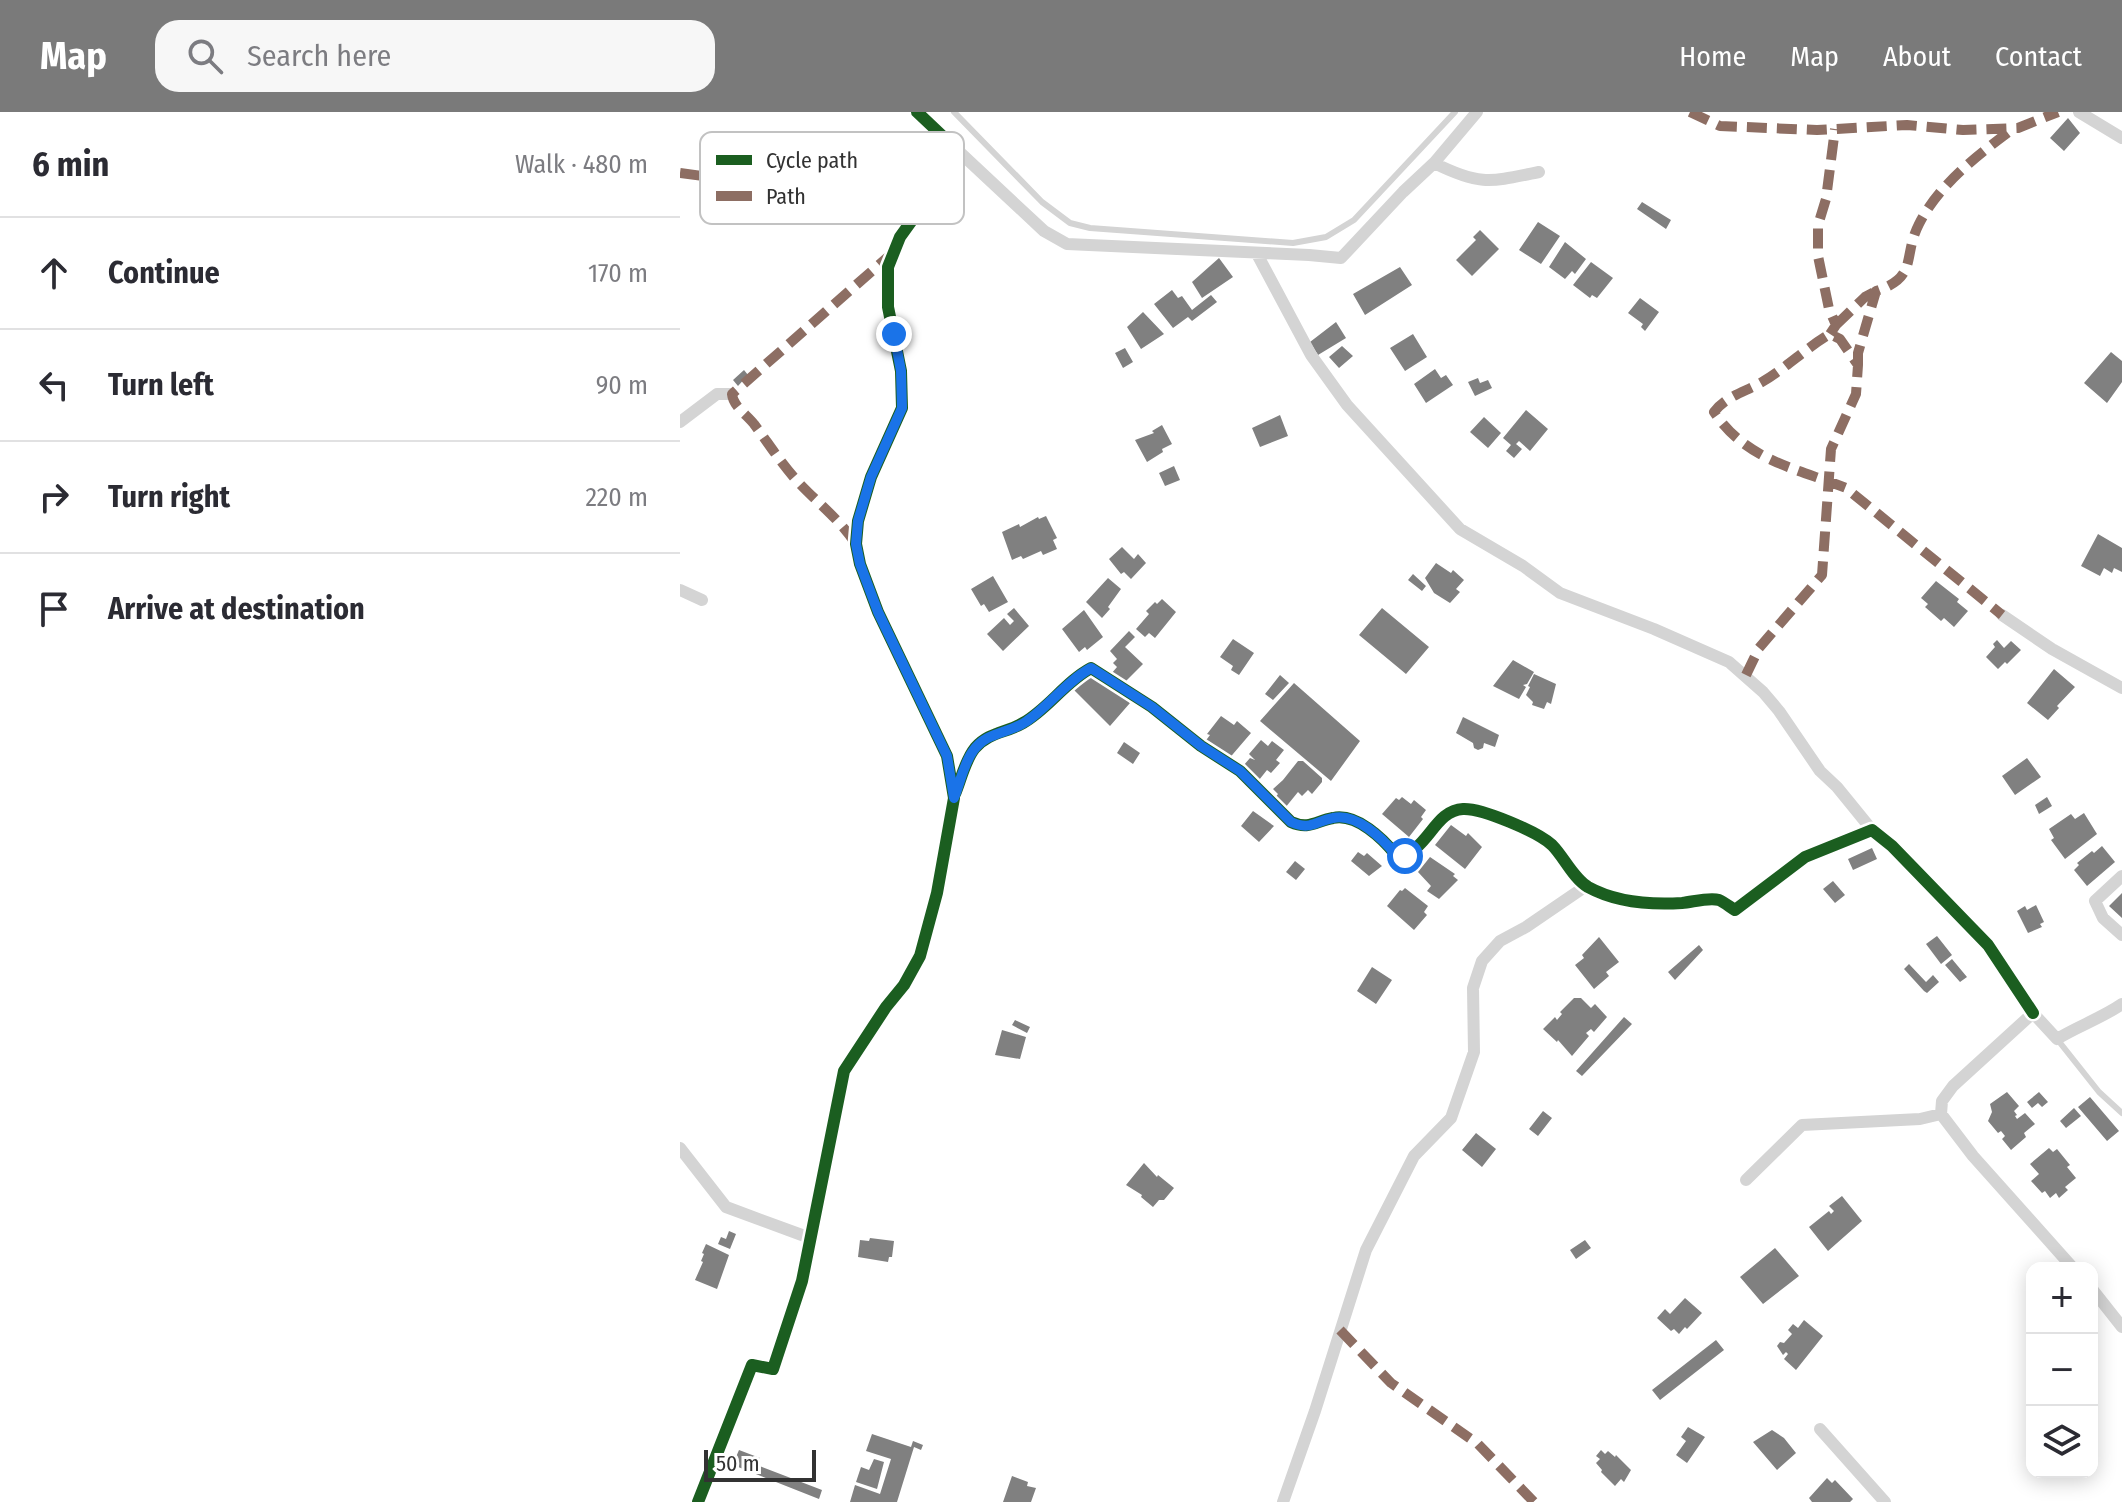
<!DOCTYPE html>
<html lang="en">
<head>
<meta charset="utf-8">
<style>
  :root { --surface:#fff; --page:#f7f7f7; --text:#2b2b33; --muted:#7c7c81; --line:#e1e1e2; --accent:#7a7a7a }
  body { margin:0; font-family:"Fira Sans Condensed",sans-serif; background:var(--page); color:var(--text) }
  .controls { position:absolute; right:24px; bottom:24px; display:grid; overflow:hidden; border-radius:16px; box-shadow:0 4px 20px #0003 }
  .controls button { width:72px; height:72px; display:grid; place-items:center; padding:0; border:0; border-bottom:2px solid var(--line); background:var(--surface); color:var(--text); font:40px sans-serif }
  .scale { position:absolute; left:24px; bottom:20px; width:112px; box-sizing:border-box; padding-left:8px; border:4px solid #323232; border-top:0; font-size:22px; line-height:28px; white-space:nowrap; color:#323232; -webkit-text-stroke:6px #fff; paint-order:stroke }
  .stop { position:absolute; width:24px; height:24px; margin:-18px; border:6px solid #1a73e8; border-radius:50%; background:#fff }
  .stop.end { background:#1a73e8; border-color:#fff; box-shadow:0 2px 8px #0008 }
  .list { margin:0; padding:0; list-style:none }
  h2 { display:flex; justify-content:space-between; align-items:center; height:104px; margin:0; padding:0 32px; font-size:34px }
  h2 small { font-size:26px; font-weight:400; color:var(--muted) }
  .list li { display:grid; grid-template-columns:52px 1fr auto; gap:24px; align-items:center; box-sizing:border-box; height:112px; padding:0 32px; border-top:2px solid var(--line) }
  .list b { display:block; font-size:30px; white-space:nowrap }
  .list em { font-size:26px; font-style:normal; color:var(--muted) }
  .icon { flex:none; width:44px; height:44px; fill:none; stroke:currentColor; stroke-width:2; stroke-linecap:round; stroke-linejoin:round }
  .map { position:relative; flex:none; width:1442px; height:1390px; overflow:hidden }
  header { display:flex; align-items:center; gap:48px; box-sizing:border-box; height:112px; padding:0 40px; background:var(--accent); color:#fff }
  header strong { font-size:38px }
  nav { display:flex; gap:44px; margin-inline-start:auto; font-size:28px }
  .search { width:560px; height:72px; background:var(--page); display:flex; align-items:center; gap:20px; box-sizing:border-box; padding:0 28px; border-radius:24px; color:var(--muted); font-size:30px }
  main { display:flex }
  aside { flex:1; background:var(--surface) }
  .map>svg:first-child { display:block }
  .building { fill:#808080 }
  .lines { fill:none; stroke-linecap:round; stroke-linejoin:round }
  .lane { stroke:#d4d4d4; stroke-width:6 }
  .street { stroke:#d4d4d4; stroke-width:12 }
  .quiet { stroke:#8d6e63; stroke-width:10; stroke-dasharray:20 10; stroke-linecap:butt }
  .cycleway-casing { stroke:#fff; stroke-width:17 }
  .cycleway { stroke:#1b5e20; stroke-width:12 }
  .route { stroke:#1a73e8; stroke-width:10 }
  .key { fill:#fff; stroke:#c2c2c2; stroke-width:2 }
  .key-label { font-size:22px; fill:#323232 }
</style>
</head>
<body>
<header>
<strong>Map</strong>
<div class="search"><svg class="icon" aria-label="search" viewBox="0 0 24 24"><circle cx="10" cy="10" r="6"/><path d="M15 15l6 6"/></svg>Search here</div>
<nav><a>Home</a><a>Map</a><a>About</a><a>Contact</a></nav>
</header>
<main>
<aside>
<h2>6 min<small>Walk · 480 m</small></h2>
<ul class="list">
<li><svg class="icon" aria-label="ahead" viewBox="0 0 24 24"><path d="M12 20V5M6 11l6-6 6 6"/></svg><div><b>Continue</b></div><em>170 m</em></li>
<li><svg class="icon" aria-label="left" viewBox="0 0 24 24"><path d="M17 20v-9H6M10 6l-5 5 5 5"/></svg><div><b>Turn left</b></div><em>90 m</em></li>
<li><svg class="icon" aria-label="right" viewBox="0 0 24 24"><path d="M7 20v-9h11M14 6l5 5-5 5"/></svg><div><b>Turn right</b></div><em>220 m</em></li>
<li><svg class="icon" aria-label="arrive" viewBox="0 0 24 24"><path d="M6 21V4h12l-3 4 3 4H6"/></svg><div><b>Arrive at destination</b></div></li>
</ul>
</aside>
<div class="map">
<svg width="1442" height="1390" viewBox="0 0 1442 1390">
  <rect width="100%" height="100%" fill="#fff"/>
  <!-- building -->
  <path class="building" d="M 1388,6 L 1400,21 L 1384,39 L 1370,26 Z
    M 962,90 L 991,108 L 986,117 L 957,97 Z
    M 858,110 L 880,124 L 861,152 L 839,138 Z
    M 800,118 L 819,137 L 792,164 L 776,148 L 796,128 L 793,125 Z
    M 885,130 L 906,147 L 895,162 L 892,159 L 885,167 L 869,155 Z
    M 539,146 L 553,165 L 522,186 L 512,170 Z
    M 911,150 L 933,166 L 917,186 L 912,183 L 910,186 L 893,173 Z
    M 720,155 L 732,173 L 685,203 L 673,182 Z
    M 492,178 L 498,186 L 502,184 L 512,198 L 531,183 L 537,190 L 512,209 L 508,205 L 493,216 L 474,192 Z
    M 960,186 L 979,200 L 965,219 L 961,215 L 963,212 L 948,201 Z
    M 463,200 L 484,222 L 461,237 L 447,215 Z
    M 656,210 L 666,226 L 638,243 L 630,230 Z
    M 733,222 L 747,245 L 725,259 L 710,236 Z
    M 662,234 L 673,244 L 659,256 L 649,245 Z
    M 445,236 L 453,250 L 443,256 L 435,241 Z
    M 1431,240 L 1442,249 L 1442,270 L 1427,291 L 1404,271 Z
    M 755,257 L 761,266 L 766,263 L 773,273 L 746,291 L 734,272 Z
    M 64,258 L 68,263 L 58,274 L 53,268 Z
    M 798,266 L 800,271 L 808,268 L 812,276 L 795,284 L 788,270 Z
    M 846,298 L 868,317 L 850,339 L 839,329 L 836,332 L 842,337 L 834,346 L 826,339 L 831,333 L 823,326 Z
    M 600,303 L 608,324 L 580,335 L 572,316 Z
    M 804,305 L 821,321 L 808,336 L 790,320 Z
    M 482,313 L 492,332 L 482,337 L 483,340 L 467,350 L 455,328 L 474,321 L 472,319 Z
    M 494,354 L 500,368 L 485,374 L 479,361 Z
    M 366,404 L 377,426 L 373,428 L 377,437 L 363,443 L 361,439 L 343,447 L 341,444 L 332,448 L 322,420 L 339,412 L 340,415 L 358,405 L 359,407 Z
    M 1418,422 L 1442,436 L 1442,460 L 1434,456 L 1432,461 L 1424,456 L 1420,464 L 1401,454 Z
    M 442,435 L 454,447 L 458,442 L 466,451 L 451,467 L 444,460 L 441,462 L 429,447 Z
    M 756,451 L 771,461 L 773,458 L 784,468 L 776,477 L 780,480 L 770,491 L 754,481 L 745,466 Z
    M 733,462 L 746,474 L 742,479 L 728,468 Z
    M 313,464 L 328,490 L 309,500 L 304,492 L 301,494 L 291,477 Z
    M 428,466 L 441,477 L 428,495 L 430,497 L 422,506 L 406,490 Z
    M 1256,469 L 1279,487 L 1277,490 L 1288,499 L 1274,515 L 1264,506 L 1261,509 L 1245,495 L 1248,492 L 1241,486 Z
    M 482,487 L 496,500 L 475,526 L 469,521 L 465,525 L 456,517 L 469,502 L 466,499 L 475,490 L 477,492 Z
    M 334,496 L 349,514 L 323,539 L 307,522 L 324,506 L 330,513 L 334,509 L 327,502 Z
    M 702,496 L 749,535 L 726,562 L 679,523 Z
    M 404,498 L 423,525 L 407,538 L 405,535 L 399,540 L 382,517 Z
    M 449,519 L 455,525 L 445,535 L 463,552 L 442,573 L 431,562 L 437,555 L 433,551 L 437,547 L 430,539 Z
    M 553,527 L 574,541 L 559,563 L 551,558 L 553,554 L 540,545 Z
    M 1317,528 L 1324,536 L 1331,529 L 1341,538 L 1327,552 L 1325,550 L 1318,557 L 1306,545 L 1315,535 L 1313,532 Z
    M 833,548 L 854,560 L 847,572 L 843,573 L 846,575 L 839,587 L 813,574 Z
    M 1374,557 L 1395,575 L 1377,594 L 1379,596 L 1368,608 L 1347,591 Z
    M 411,559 L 450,591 L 430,614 L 394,578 Z
    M 854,562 L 876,572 L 871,592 L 867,590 L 864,597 L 852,593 L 853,590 L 846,583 L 850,575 L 848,574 Z
    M 600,563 L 609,571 L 593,588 L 585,582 Z
    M 614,571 L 680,629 L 651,669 L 580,609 Z
    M 541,604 L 554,613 L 557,609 L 571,621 L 547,649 L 524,631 L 530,623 L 527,622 Z
    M 783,605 L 819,623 L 815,635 L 804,631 L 803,636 L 798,638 L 794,636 L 793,631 L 776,621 Z
    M 581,628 L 588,634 L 592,629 L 604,638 L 596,648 L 600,651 L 591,661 L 587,658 L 579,668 L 563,654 L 570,646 L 575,648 L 569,642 Z
    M 444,630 L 460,641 L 453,652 L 437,641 Z
    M 1347,646 L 1361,665 L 1335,683 L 1322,664 Z
    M 618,649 L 623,649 L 642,666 L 642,670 L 632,682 L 628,678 L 622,684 L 618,680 L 605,696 L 594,687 L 598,682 L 593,677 L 603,668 Z
    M 722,685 L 731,692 L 734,688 L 746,698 L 741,705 L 743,707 L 729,725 L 702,702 L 716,686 L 719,688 Z
    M 1367,685 L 1372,694 L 1359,702 L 1355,693 Z
    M 573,699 L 594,714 L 579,730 L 561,714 Z
    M 1404,701 L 1417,722 L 1385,747 L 1371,728 L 1374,726 L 1369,717 L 1391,702 L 1395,707 Z
    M 771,713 L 786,724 L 788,721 L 802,735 L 785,757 L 755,733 Z
    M 1422,734 L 1435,750 L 1407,774 L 1394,758 L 1399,753 L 1397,751 L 1412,739 L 1414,741 Z
    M 1192,736 L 1197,747 L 1173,758 L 1168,747 Z
    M 678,740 L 684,744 L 687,741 L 702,754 L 689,764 L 671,749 Z
    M 750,745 L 775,762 L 773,764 L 778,768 L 759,787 L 747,779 L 751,774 L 738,760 Z
    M 615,749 L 625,757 L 616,768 L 606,760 Z
    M 1153,769 L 1165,783 L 1155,791 L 1143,777 Z
    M 725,776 L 748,794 L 744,800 L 747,803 L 734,818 L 707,794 L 720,778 L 722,779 Z
    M 1442,781 L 1442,806 L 1429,794 Z
    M 1356,793 L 1364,810 L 1360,812 L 1362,815 L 1348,821 L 1337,799 L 1345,794 L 1347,798 Z
    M 1257,824 L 1272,843 L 1261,852 L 1246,832 Z
    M 919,825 L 939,850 L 926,860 L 929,864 L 914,877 L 895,853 L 904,846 L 902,843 Z
    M 1019,833 L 1023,838 L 995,868 L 988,860 Z
    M 1272,847 L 1287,865 L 1280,870 L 1265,853 Z
    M 1229,852 L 1246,870 L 1253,863 L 1259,870 L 1247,881 L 1244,879 L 1224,857 Z
    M 692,855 L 712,868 L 696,892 L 677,879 Z
    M 894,886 L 901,886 L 911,896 L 915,892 L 927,905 L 914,920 L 911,917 L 906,921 L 909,924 L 892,944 L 878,928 L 877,930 L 863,917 L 875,905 L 877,908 L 882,902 L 880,900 Z
    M 944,905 L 952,912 L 902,964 L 896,959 Z
    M 335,908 L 350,915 L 347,921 L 332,913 Z
    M 322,918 L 346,925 L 340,947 L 315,943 Z
    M 1327,980 L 1339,994 L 1334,999 L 1337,1003 L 1335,1004 L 1337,1007 L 1345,1001 L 1355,1012 L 1344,1021 L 1346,1025 L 1331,1038 L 1322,1027 L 1325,1024 L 1321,1019 L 1318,1021 L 1308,1009 L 1312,1000 L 1310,992 Z
    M 1359,980 L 1368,990 L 1362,995 L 1358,991 L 1352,996 L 1347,990 Z
    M 1410,985 L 1439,1019 L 1427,1029 L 1398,995 Z
    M 1394,996 L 1401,1004 L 1386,1016 L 1380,1009 Z
    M 863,999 L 872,1006 L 858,1024 L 849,1017 Z
    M 796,1021 L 816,1037 L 802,1055 L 782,1038 Z
    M 1369,1036 L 1373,1040 L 1377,1037 L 1390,1053 L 1387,1055 L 1396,1066 L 1385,1075 L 1388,1078 L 1379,1086 L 1376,1081 L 1370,1086 L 1365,1079 L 1362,1081 L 1351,1069 L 1359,1062 L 1350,1052 Z
    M 464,1051 L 477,1065 L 478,1063 L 494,1076 L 484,1088 L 479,1088 L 473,1095 L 461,1085 L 462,1083 L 446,1073 Z
    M 1162,1084 L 1182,1109 L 1148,1139 L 1129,1115 L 1149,1099 L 1151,1102 L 1154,1099 L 1149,1094 Z
    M 49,1119 L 56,1122 L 50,1137 L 38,1132 L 41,1125 L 46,1127 Z
    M 190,1126 L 214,1129 L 212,1145 L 209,1145 L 208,1150 L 178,1145 L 180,1128 L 189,1129 Z
    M 905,1128 L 911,1136 L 896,1147 L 890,1138 Z
    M 26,1132 L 49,1143 L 37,1177 L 15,1168 L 23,1150 L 21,1149 L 24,1142 L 22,1141 Z
    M 1095,1136 L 1119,1164 L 1083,1192 L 1060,1165 Z
    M 1005,1186 L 1022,1201 L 1007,1217 L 1005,1215 L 999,1222 L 994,1217 L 991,1219 L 977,1206 L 985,1197 L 990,1202 Z
    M 1124,1208 L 1143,1224 L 1116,1258 L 1104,1247 L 1108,1242 L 1106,1240 L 1103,1243 L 1097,1234 L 1100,1230 L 1104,1231 L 1112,1222 L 1108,1218 L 1113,1212 L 1118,1216 Z
    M 1036,1228 L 1044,1238 L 980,1288 L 972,1278 Z
    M 1008,1315 L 1025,1325 L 1007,1351 L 996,1343 L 1006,1329 L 1001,1325 Z
    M 1092,1318 L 1104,1326 L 1116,1341 L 1097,1358 L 1073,1330 Z
    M 192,1322 L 231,1335 L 233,1329 L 243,1333 L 241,1338 L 234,1335 L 217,1390 L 170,1390 L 175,1373 L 200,1382 L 211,1347 L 186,1339 Z
    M 59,1338 L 80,1346 L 77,1353 L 142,1378 L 139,1387 L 43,1349 L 46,1341 L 56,1345 Z
    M 921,1338 L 925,1342 L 928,1339 L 935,1345 L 936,1343 L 951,1358 L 944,1370 L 941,1367 L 935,1374 L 921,1360 L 922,1358 L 916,1351 L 920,1347 L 916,1344 Z
    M 194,1347 L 204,1350 L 197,1377 L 176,1370 L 181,1355 L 189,1358 Z
    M 332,1364 L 348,1370 L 347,1374 L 356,1376 L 351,1390 L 323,1390 Z
    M 1147,1366 L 1152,1371 L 1155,1368 L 1173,1387 L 1170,1390 L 1132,1390 L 1129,1386 Z"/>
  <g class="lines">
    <!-- lane -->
    <path class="lane" d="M 274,0 L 362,90 L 390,111 L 410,116 L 613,131 L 646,125 L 674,108 L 775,0
      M 1377,927 L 1419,980 L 1442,1001"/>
    <!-- street -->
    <path class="street" d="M 1399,0 L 1442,26
      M 273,34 L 364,119 L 387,132 L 629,143 L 661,146 L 723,80 L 754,51 L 797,0
      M 754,51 C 800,74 810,70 859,60
      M 577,142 L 631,243 L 667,293 L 780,417 L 843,454 L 880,481 L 974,517 L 1049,550 L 1083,580 L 1099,599 L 1140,659 L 1157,675 L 1192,718
      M 0,310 L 37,282 L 52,282
      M 0,478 L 22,488
      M 1322,503 L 1372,537 L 1442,576
      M 275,683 C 281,668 285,649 294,637 C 308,620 326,622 343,612 C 368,597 385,570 411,556 L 472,595 L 521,634 L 560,659 L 611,710 C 629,718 636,709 653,706 C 677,701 703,727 716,743 C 747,744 753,698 783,697 C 802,696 858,720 872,733 C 884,745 893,766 908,775 C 937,791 970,793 1002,791 C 1013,790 1029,785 1039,788 C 1044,790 1050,795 1055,798 L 1125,745 L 1192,718 L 1212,734 L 1308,833 L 1353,901
      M 1442,764 L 1415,789 L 1423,806 L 1442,823
      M 1261,1002 L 1262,989 L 1273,974 L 1353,901 L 1377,927 C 1398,914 1422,906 1442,892
      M 0,1036 L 46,1095 L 130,1126
      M 1066,1068 L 1122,1013 L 1240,1007 L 1261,1002 L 1293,1044 L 1393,1156
      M 1412,1177 L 1442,1215
      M 1140,1317 L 1205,1390
      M 18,1390 L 72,1253 L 93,1257 L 122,1169 L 164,959 L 206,895 L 224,873 L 240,844 L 257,781 L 274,686 L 267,644 L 198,500 L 180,452 L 176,432 L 178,409 L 191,365 L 222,296 L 221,259 L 208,195 L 208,155 L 220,125 L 238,100 L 273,34 L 237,0
      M 603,1390 L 635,1299 L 686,1138 L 734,1044 L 771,1006 L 794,940 L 793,876 L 802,849 L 820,829 L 846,815 L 906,774"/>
    <!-- quiet -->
    <path class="quiet" d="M 1010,0 L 1040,14 L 1137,18 L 1227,13 L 1283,18 L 1338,16 L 1378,0
      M 0,61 L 38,66 L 149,63 L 255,42 L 267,43
      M 1156,213 L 1185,185 L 1196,179
      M 1150,222 L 1156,213 L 1149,197 L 1138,144 L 1138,113 L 1146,87 L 1155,17
      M 1178,253 L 1178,241 L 1196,179 C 1239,165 1222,145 1239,112 C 1259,72 1299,42 1334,16
      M 175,431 C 160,408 139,392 120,372 C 102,353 89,332 74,312 C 66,302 53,294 52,282 L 209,144
      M 1066,563 L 1079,536 L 1142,463 L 1151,337 L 1176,282 L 1178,253 L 1160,227 L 1150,222 C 1126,236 1106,256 1082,270 C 1065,280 1046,284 1034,300 C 1067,349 1116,356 1166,376 L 1322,503
      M 660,1218 L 711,1271 L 798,1332 L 854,1390"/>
    <!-- cycleway casing -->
    <g class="cycleway-casing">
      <path id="cycleway" d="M 275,682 C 281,668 285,648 295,636 C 309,620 326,621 343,611 C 368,597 385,570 411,556 L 472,595 L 521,634 L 560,659 L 611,710 C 629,718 636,709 653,706 C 677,701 703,727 716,743 C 747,744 753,698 783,697 C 802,696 858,720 872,733 C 884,745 893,766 908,775 C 937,791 970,793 1002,791 C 1013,790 1029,785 1039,788 C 1044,790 1050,795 1055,798 L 1125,745 L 1192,718 L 1212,734 L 1308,833 L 1353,901
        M 18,1390 L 72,1253 L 93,1257 L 122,1169 L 164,959 L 206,895 L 224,873 L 240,844 L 257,781 L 274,686 L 267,644 L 198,500 L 180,452 L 176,432 L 178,409 L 191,365 L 222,296 L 221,259 L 208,195 L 208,155 L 220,125 L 238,100 L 273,34 L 237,0"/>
    </g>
    <!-- cycleway -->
    <use href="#cycleway" class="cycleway"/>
  </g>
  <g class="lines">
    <!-- route -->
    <path class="route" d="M 214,222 L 221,259 L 222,296 L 191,365 L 178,409 L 176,432 L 180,452 L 198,500 L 267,644 L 274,686 C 280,671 284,651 293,639 C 307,619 329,622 347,609 C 369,594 387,569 411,556 L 472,595 L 521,634 L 560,659 L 611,710 C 631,719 635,709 653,706 C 677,701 703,727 716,743 L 725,744"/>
  </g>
  <!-- legend -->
  <rect x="20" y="20" width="264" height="92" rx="12" class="key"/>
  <rect x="36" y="43" width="36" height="10" fill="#1b5e20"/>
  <rect x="36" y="79" width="36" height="10" fill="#8d6e63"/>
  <g class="key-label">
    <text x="86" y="56">Cycle path</text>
    <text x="86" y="92">Path</text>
  </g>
</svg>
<div class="controls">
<button>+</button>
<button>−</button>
<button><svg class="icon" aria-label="layers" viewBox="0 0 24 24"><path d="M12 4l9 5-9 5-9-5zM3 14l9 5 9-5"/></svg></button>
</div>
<div class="scale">50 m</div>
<div class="stop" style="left:725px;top:744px"></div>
<div class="stop end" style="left:214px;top:222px"></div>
</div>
</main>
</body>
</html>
